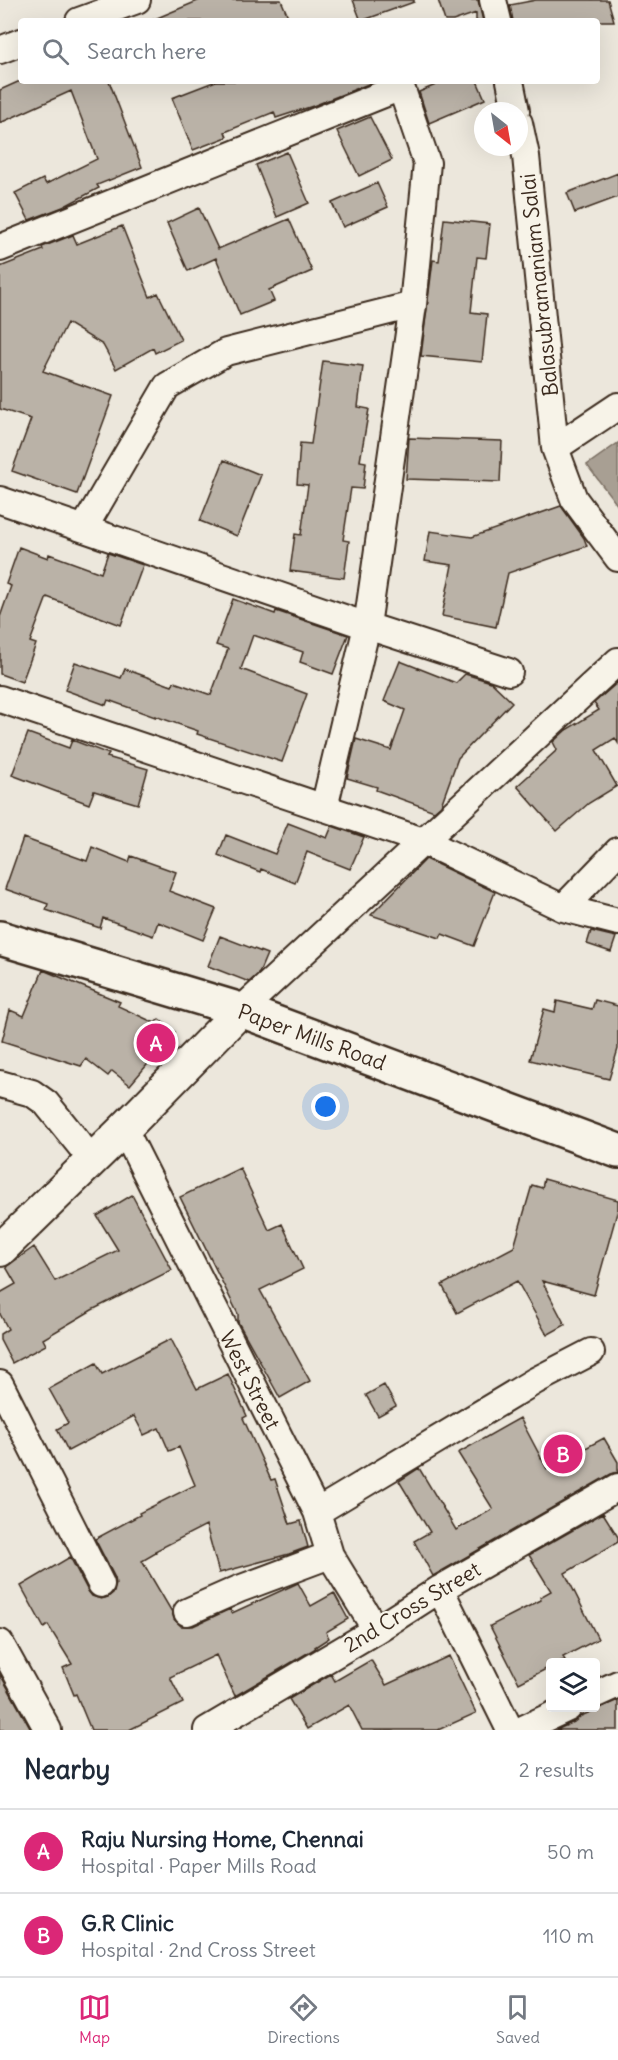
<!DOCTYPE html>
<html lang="en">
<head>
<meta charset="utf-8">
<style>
  :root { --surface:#fff; --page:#f2f2f3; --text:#1f2937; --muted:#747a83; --line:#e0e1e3; --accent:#db2777 }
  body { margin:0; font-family:Delius,sans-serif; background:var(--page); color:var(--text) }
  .controls { position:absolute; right:18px; bottom:18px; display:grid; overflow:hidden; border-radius:6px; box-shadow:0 6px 24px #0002 }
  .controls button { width:54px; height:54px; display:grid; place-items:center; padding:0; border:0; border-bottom:2px solid var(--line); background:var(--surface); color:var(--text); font:30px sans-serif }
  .compass { position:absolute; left:474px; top:102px; width:54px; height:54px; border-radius:50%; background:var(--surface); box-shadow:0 6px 24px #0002; rotate:149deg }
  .you { position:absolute; left:326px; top:1107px; width:21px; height:21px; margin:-15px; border:4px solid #fff; border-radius:50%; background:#1a73e8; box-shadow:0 0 0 9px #1a73e833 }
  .badge { display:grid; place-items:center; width:39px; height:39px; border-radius:50%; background:var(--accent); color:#fff; font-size:20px; font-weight:700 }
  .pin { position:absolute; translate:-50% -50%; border:3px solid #fff; box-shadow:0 2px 6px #0006 }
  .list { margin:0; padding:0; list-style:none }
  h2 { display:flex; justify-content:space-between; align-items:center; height:78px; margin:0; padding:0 24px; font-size:26px }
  h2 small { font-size:20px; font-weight:400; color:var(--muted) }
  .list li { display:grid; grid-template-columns:39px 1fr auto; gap:18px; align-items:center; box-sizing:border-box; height:84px; padding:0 24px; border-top:2px solid var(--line) }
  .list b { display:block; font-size:22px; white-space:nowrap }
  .list p { margin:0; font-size:20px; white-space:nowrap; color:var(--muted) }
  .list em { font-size:20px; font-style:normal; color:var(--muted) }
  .icon { flex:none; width:33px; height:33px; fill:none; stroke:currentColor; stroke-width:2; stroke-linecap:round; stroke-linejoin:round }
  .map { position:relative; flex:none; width:618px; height:1730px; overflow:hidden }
  .search { position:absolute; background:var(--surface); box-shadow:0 6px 24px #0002; left:18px; right:18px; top:18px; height:66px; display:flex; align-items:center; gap:15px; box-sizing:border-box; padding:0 21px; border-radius:6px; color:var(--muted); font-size:22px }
  .sheet { height:246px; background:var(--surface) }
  nav { display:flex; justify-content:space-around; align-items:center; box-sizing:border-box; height:84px; border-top:2px solid var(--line); background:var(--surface); font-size:16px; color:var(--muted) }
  nav a { display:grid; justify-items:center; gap:3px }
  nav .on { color:var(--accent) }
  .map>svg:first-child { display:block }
  .water { fill:#a89f93; stroke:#7c7064; stroke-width:1.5 }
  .building { fill:#bab2a7; stroke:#3b2a1e; stroke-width:1.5 }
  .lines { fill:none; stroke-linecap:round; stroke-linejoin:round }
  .minor-casing { stroke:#3b2a1e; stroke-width:30 }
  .tertiary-casing { stroke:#3b2a1e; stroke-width:36 }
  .secondary-casing { stroke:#3b2a1e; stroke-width:38 }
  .minor { stroke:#f7f3e8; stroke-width:26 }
  .tertiary { stroke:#f7f3e8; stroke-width:32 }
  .secondary { stroke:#f7f3e8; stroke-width:33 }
  .labels { text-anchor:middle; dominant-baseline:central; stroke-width:4.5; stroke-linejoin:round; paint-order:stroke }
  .street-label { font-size:21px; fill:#3b2a1e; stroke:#f7f3e8 }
</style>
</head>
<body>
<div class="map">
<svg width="618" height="1730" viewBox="0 0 618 1730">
  <rect width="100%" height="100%" fill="#ece7dc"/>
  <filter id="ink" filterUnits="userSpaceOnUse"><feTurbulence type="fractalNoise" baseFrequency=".0167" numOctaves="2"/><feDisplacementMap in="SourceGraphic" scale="12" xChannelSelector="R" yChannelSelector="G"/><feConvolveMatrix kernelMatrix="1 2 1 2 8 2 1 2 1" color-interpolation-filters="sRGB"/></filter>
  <g filter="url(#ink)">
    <!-- water -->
    <path class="water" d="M 618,443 L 618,506 L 587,465 Z"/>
    <!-- building -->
    <path class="building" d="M 200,0 L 281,0 L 290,21 L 150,21 Z
      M 353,0 L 414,0 L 414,2 L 361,21 Z
      M 438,0 L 478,0 L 483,21 L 476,21 L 476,13 L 453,21 L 445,21 Z
      M 536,0 L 608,0 L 614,21 L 513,21 L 510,5 Z
      M 20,81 L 109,81 L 142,167 L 97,185 L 99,188 L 63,207 L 29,220 L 15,193 L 43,179 L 46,184 L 97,159 L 71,91 L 0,123 L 0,90 Z
      M 216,81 L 376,81 L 313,106 L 276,118 L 274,112 L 225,132 L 227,137 L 193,150 L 172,98 Z
      M 445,81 L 477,81 L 485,99 L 429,123 L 419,92 Z
      M 370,117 L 392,160 L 359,176 L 337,131 Z
      M 287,152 L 309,203 L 277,217 L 256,165 Z
      M 618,173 L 618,197 L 575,213 L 567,193 Z
      M 377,183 L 388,207 L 343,227 L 332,203 Z
      M 199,208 L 218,249 L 289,219 L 312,271 L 269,290 L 274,301 L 240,315 L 216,258 L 188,271 L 167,223 Z
      M 444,219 L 490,224 L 486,258 L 477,257 L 471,312 L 487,314 L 482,362 L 421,356 L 433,260 L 439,261 Z
      M 122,226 L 150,297 L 158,293 L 181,340 L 155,353 L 153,348 L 116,369 L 103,345 L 67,323 L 43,371 L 113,396 L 77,494 L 12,471 L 31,419 L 0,409 L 0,267 L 43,250 L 42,247 L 73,235 L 77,244 Z
      M 323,361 L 363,366 L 358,407 L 369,409 L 360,461 L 366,462 L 363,489 L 351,488 L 343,540 L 349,541 L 344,578 L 290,571 L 295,534 L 301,535 L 308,485 L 297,484 L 300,443 L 311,444 Z
      M 409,438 L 502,441 L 500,482 L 406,479 Z
      M 224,460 L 261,475 L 237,536 L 200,521 Z
      M 561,506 L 584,538 L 587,546 L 508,573 L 496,627 L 442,616 L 452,565 L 425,561 L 430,531 L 472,537 Z
      M 19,547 L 48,558 L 49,554 L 101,573 L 108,553 L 143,565 L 121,625 L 47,597 L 30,642 L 36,644 L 22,682 L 0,674 L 0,617 L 11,586 L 6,584 Z
      M 233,599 L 275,614 L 276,611 L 348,635 L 333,674 L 300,662 L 303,652 L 253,635 L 241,669 L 307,694 L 282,762 L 197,734 L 198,731 L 155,716 L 155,717 L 108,700 L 106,705 L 65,690 L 75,662 L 121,678 L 125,669 L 172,686 L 174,682 L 211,695 L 228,649 L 216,645 Z
      M 400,661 L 456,683 L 465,674 L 491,682 L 512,702 L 458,758 L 441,805 L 434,811 L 376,790 L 377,787 L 347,778 L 356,739 L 391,750 L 405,710 L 384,701 Z
      M 618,682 L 618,743 L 615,738 L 596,750 L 617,786 L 589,803 L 557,831 L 517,786 L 557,750 L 553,742 L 566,730 L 599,710 L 594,703 Z
      M 28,733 L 69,748 L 72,740 L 109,754 L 107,757 L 148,769 L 138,804 L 94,791 L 89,804 L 12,775 Z
      M 288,823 L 327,838 L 332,826 L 364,837 L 350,869 L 307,852 L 295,883 L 261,869 L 260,872 L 218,855 L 226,835 L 275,854 Z
      M 23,838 L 87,861 L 92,847 L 129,862 L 131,856 L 176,872 L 169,891 L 216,909 L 203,940 L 158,922 L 153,936 L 103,918 L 100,928 L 46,910 L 48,904 L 5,889 Z
      M 426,859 L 495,892 L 474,946 L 442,934 L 440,938 L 371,915 Z
      M 591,931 L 616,937 L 611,952 L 587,944 Z
      M 220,936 L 267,954 L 259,973 L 249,982 L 208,966 Z
      M 43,970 L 120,1002 L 118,1006 L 155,1023 L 159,1019 L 175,1032 L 130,1085 L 112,1071 L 108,1076 L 86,1059 L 81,1066 L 2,1041 L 10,1010 L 24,1016 Z
      M 595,1000 L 618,1006 L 618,1049 L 609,1079 L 530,1060 L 544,1009 L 555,1012 L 557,1001 L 592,1009 Z
      M 240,1168 L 269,1230 L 282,1224 L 303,1269 L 260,1290 L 310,1381 L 280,1398 L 238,1322 L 238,1314 L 180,1197 Z
      M 544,1179 L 618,1200 L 618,1209 L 594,1295 L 542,1281 L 565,1325 L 547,1335 L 517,1281 L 457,1313 L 442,1285 L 514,1247 L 532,1185 L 542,1188 Z
      M 132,1195 L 172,1270 L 92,1310 L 43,1339 L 46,1345 L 12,1363 L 0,1340 L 0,1334 L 8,1329 L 0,1314 L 0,1293 L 16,1284 L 6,1267 L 34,1247 L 55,1281 L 118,1250 L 97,1216 Z
      M 171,1339 L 197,1389 L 228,1374 L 247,1416 L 243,1418 L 271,1480 L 275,1479 L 290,1524 L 301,1521 L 308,1547 L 289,1554 L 219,1573 L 206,1525 L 155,1551 L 156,1553 L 142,1561 L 172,1612 L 174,1619 L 181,1626 L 193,1626 L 230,1609 L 232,1613 L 298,1583 L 311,1606 L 334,1593 L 348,1619 L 326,1632 L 329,1638 L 315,1647 L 316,1648 L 235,1696 L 216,1655 L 170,1677 L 183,1703 L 129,1730 L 91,1730 L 76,1694 L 74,1695 L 63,1668 L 72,1664 L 48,1625 L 44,1628 L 21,1586 L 70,1557 L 88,1591 L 92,1596 L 101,1599 L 108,1597 L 114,1592 L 116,1584 L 115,1578 L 95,1539 L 140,1515 L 139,1513 L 195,1485 L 179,1447 L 169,1451 L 159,1428 L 144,1435 L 134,1416 L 68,1451 L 57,1429 L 68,1423 L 49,1389 L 96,1363 L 102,1374 Z
      M 384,1385 L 396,1406 L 378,1416 L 366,1395 Z
      M 520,1418 L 547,1469 L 604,1438 L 618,1462 L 618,1472 L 611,1474 L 433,1576 L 414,1541 L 430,1532 L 399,1481 L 419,1468 L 456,1530 L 493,1509 L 458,1453 Z
      M 603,1513 L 618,1537 L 618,1542 L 565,1573 L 598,1639 L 563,1657 L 565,1660 L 559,1662 L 550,1662 L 550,1667 L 519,1683 L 490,1626 L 541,1600 L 540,1597 L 551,1591 L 529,1555 Z
      M 449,1656 L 476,1713 L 438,1730 L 362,1730 L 349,1705 L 307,1729 L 289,1699 L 331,1674 L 335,1681 L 371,1660 L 386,1685 Z
      M 0,1674 L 31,1730 L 0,1730 Z
      M 618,1700 L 618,1730 L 556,1730 L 574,1722 L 581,1716 Z"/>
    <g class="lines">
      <!-- minor casing -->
      <g class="minor-casing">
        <path id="minor" d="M 493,0 L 498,21
          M 79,21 L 137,0
          M 0,50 L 21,42
          M 510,81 L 516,111
          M 519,123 L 526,156 L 555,448
          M 0,248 L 401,87 L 427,163 L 413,305 L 367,626 L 0,500
          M 618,406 L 555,448 L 574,499 L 618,558
          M 84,528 L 167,386 L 226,352 L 413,305
          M 0,699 L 423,841 L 563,908 L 618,922
          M 324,808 L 367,626 L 509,672
          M 563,908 L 618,851
          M 241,1010 L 618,661
          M 0,1084 L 32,1093 L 46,1103 L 92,1160
          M 124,1129 L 317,1512 L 330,1555 L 376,1630
          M 0,1384 L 101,1584
          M 317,1512 L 535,1381 L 591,1352
          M 440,1589 L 510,1730
          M 187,1612 L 239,1589 L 330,1555
          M 0,1643 L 48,1730
          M 596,1694 L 618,1684
          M 207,1730 L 376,1630 L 440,1589 L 618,1487
          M 521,1730 L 568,1708"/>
      </g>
      <!-- tertiary casing -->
      <g class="tertiary-casing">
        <path id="tertiary" d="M 0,1250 L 124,1129 L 241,1010"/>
      </g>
      <!-- secondary casing -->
      <g class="secondary-casing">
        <path id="secondary" d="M 0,938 L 241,1010 L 618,1151"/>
      </g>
      <!-- minor -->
      <use href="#minor" class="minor"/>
      <!-- tertiary -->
      <use href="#tertiary" class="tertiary"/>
      <!-- secondary -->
      <use href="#secondary" class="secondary"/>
    </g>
  </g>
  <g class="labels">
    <!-- street labels -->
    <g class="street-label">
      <text transform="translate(539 285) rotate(-96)">Balasubramaniam Salai</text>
      <text transform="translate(312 1037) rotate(20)">Paper Mills Road</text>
      <text transform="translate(250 1380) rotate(63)">West Street</text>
      <text transform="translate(412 1607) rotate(-31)">2nd Cross Street</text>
    </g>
  </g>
</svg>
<div class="controls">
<button><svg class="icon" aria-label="layers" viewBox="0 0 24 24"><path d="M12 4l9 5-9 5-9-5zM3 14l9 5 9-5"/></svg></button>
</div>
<svg class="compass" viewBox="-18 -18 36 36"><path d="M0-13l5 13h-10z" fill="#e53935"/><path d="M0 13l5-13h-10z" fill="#747a83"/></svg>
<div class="you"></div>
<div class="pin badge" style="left:156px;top:1043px">A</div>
<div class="pin badge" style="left:563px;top:1454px">B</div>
<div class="search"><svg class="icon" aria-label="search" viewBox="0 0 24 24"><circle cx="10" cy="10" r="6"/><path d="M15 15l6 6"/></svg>Search here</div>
</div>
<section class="sheet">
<h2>Nearby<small>2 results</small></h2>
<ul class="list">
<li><span class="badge">A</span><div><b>Raju Nursing Home, Chennai</b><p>Hospital · Paper Mills Road</p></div><em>50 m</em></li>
<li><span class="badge">B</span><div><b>G.R Clinic</b><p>Hospital · 2nd Cross Street</p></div><em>110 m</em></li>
</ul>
</section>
<nav>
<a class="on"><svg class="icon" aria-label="map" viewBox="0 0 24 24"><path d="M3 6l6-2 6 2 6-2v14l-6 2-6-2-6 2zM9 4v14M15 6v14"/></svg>Map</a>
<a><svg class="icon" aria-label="directions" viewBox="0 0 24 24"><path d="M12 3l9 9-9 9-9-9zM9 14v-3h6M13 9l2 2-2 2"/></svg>Directions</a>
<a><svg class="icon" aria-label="saved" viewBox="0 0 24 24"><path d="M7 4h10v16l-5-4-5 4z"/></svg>Saved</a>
</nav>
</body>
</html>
